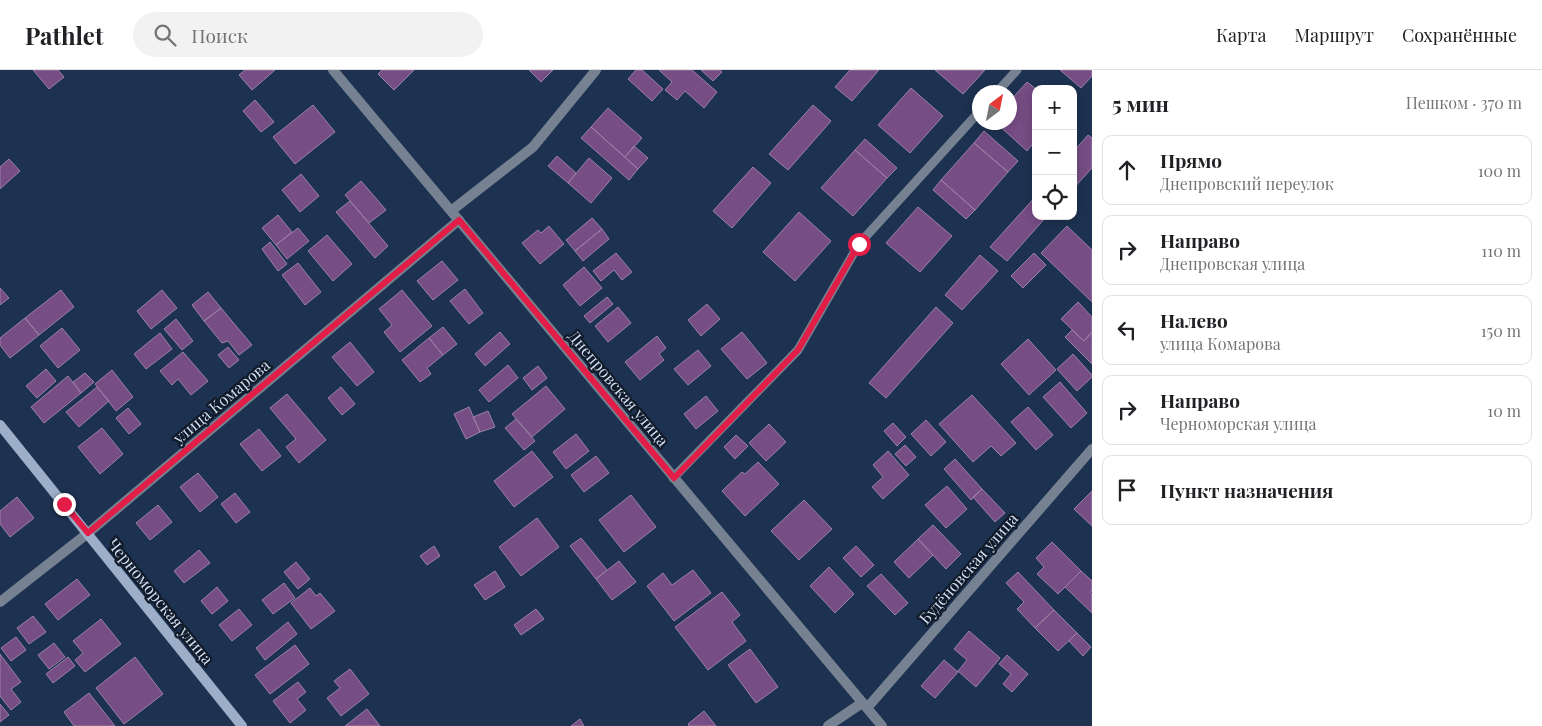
<!DOCTYPE html>
<html lang="ru">
<head>
<meta charset="utf-8">
<style>
  :root { --surface:#fff; --page:#f2f2f2; --text:#202124; --muted:#757577; --line:#e0e0e0 }
  body { margin:0; font-family:"Playfair Display",serif; background:var(--page); color:var(--text) }
  .controls { position:absolute; right:15px; top:15px; display:grid; overflow:hidden; border-radius:10px; box-shadow:0 2px 12px #0003 }
  .controls button { width:45px; height:45px; display:grid; place-items:center; padding:0; border:0; border-bottom:1px solid var(--line); background:var(--surface); color:var(--text); font:25px sans-serif }
  .compass { position:absolute; left:972px; top:15px; width:45px; height:45px; border-radius:50%; background:var(--surface); box-shadow:0 2px 12px #0003; rotate:32deg }
  .stop { position:absolute; width:15px; height:15px; margin:-11px; border:4px solid #e11d48; border-radius:50%; background:#fff }
  .stop.end { background:#e11d48; border-color:#fff; box-shadow:0 1px 5px #0008 }
  .list { margin:0; padding:0; list-style:none }
  h2 { display:flex; justify-content:space-between; align-items:center; height:65px; margin:0; padding:0 20px; font-size:21px }
  h2 small { font-size:16px; font-weight:400; color:var(--muted) }
  .list li { display:grid; grid-template-columns:32px 1fr auto; gap:15px; align-items:center; box-sizing:border-box; height:70px; margin:0 10px 10px; padding:0 10px; border:1px solid var(--line); border-radius:10px }
  .list b { display:block; font-size:19px; white-space:nowrap }
  .list p { margin:0; font-size:16px; white-space:nowrap; color:var(--muted) }
  .list em { font-size:16px; font-style:normal; color:var(--muted) }
  .icon { flex:none; width:28px; height:28px; fill:none; stroke:currentColor; stroke-width:2; stroke-linecap:round; stroke-linejoin:round }
  .map { position:relative; flex:none; width:1092px; height:656px; overflow:hidden }
  header { display:flex; align-items:center; gap:30px; box-sizing:border-box; height:70px; padding:0 25px; background:var(--surface); border-bottom:1px solid var(--line) }
  header strong { font-size:24px }
  nav { display:flex; gap:28px; margin-inline-start:auto; font-size:18px }
  .search { width:350px; height:45px; background:var(--page); display:flex; align-items:center; gap:12px; box-sizing:border-box; padding:0 18px; border-radius:28px; color:var(--muted); font-size:19px }
  main { display:flex }
  aside { flex:1; background:var(--surface) }
  .map>svg:first-child { display:block }
  .building { fill:#764d85; stroke:#9c81a6 }
  .lines { fill:none; stroke-linecap:round; stroke-linejoin:round }
  .lane { stroke:#768291; stroke-width:9 }
  .street { stroke:#768291; stroke-width:10 }
  .secondary { stroke:#9caec8; stroke-width:10 }
  .route { stroke:#e11d48; stroke-width:6 }
  .labels { text-anchor:middle; dominant-baseline:central; stroke-width:4.5; stroke-linejoin:round; paint-order:stroke }
  .street-label { font-size:16px; fill:#d1def2; stroke:#101a28 }
</style>
</head>
<body>
<header>
<strong>Pathlet</strong>
<div class="search"><svg class="icon" aria-label="search" viewBox="0 0 24 24"><circle cx="10" cy="10" r="6"/><path d="M15 15l6 6"/></svg>Поиск</div>
<nav><a>Карта</a><a>Маршрут</a><a>Сохранённые</a></nav>
</header>
<main>
<div class="map">
<svg width="1092" height="656" viewBox="0 0 1092 656">
  <rect width="100%" height="100%" fill="#1d3251"/>
  <!-- building -->
  <path class="building" d="M 33,0 L 58,0 L 64,7 L 49,19 Z
    M 245,0 L 275,0 L 252,20 L 239,5 Z
    M 382,0 L 414,0 L 394,20 L 378,4 Z
    M 529,0 L 553,0 L 541,12 Z
    M 636,0 L 642,0 L 663,19 L 652,31 L 628,9 Z
    M 659,0 L 692,0 L 717,22 L 704,38 L 685,21 L 677,30 L 665,20 L 672,12 Z
    M 701,0 L 720,0 L 722,2 L 713,11 Z
    M 850,0 L 879,0 L 852,31 L 835,17 Z
    M 935,0 L 985,0 L 963,24 Z
    M 1060,0 L 1092,0 L 1092,6 L 1081,18 Z
    M 1027,12 L 1036,19 L 1036,70 L 1027,81 L 995,52 L 1009,52 L 1009,32 Z
    M 911,18 L 943,46 L 910,83 L 878,55 Z
    M 255,30 L 274,52 L 261,62 L 243,41 Z
    M 313,35 L 335,62 L 295,94 L 273,67 Z
    M 813,35 L 831,51 L 788,100 L 769,84 Z
    M 608,38 L 642,68 L 625,87 L 591,57 Z
    M 591,57 L 638,99 L 629,110 L 581,68 Z
    M 984,61 L 1018,91 L 1008,102 L 974,73 Z
    M 1088,65 L 1092,68 L 1092,98 L 1073,119 L 1073,82 Z
    M 865,69 L 897,98 L 887,108 L 855,80 Z
    M 974,73 L 1008,102 L 975,140 L 941,110 Z
    M 634,76 L 648,88 L 638,99 L 625,87 Z
    M 855,80 L 887,108 L 853,146 L 821,118 Z
    M 557,86 L 576,103 L 568,113 L 548,96 Z
    M 589,88 L 612,108 L 591,133 L 568,113 Z
    M 9,89 L 20,101 L 0,119 L 0,97 Z
    M 753,97 L 771,113 L 732,158 L 713,141 Z
    M 301,104 L 319,126 L 300,142 L 282,120 Z
    M 941,110 L 975,140 L 966,149 L 933,120 Z
    M 361,111 L 386,140 L 369,153 L 345,125 Z
    M 1036,126 L 1036,146 L 1047,146 L 1007,191 L 990,177 Z
    M 350,131 L 388,176 L 375,188 L 336,142 Z
    M 918,137 L 952,166 L 920,202 L 886,173 Z
    M 799,142 L 831,171 L 795,211 L 763,182 Z
    M 278,145 L 292,162 L 276,175 L 262,158 Z
    M 592,148 L 602,159 L 575,181 L 566,170 Z
    M 549,156 L 564,174 L 540,194 L 522,173 L 538,160 L 541,163 Z
    M 1067,156 L 1092,180 L 1092,232 L 1041,183 Z
    M 298,158 L 309,171 L 287,189 L 276,175 Z
    M 602,159 L 609,169 L 583,191 L 575,181 Z
    M 327,165 L 352,194 L 333,211 L 308,181 Z
    M 270,172 L 287,194 L 278,201 L 262,179 Z
    M 616,183 L 632,202 L 622,210 L 614,200 L 601,211 L 593,201 Z
    M 1034,183 L 1046,195 L 1023,218 L 1011,206 Z
    M 980,185 L 998,201 L 962,240 L 945,225 Z
    M 442,191 L 458,210 L 433,230 L 417,211 Z
    M 298,193 L 321,222 L 305,235 L 282,205 Z
    M 584,197 L 602,218 L 580,236 L 563,215 Z
    M 0,218 L 9,228 L 0,235 Z
    M 465,219 L 483,243 L 469,254 L 450,231 Z
    M 61,220 L 74,237 L 39,265 L 25,248 Z
    M 162,220 L 177,238 L 151,259 L 137,241 Z
    M 402,220 L 432,256 L 400,282 L 384,262 L 392,255 L 379,239 Z
    M 208,222 L 221,238 L 204,251 L 192,235 Z
    M 607,227 L 613,234 L 590,253 L 584,246 Z
    M 1078,232 L 1092,247 L 1092,262 L 1084,271 L 1061,249 Z
    M 707,234 L 720,249 L 701,266 L 688,250 Z
    M 618,237 L 631,253 L 608,272 L 595,256 Z
    M 936,237 L 953,253 L 886,328 L 869,313 Z
    M 221,238 L 252,275 L 239,285 L 228,271 L 222,273 L 204,251 Z
    M 25,248 L 39,265 L 10,288 L 0,275 L 0,268 Z
    M 176,249 L 193,271 L 182,280 L 164,259 Z
    M 443,257 L 457,274 L 443,285 L 429,268 Z
    M 62,258 L 80,280 L 58,298 L 40,276 Z
    M 1072,260 L 1084,271 L 1092,262 L 1092,294 L 1065,267 Z
    M 500,262 L 510,274 L 485,296 L 475,284 Z
    M 742,262 L 767,293 L 747,309 L 721,279 Z
    M 160,263 L 172,279 L 146,299 L 134,284 Z
    M 657,266 L 666,278 L 659,284 L 664,290 L 640,310 L 625,292 Z
    M 429,268 L 443,285 L 427,298 L 431,304 L 420,312 L 402,290 Z
    M 1028,269 L 1056,300 L 1029,325 L 1001,294 Z
    M 350,272 L 374,302 L 357,316 L 332,287 Z
    M 228,277 L 239,290 L 229,298 L 218,285 Z
    M 698,280 L 711,296 L 688,315 L 674,299 Z
    M 183,282 L 208,311 L 191,325 L 178,309 L 172,315 L 160,301 Z
    M 1073,284 L 1092,305 L 1092,307 L 1077,321 L 1057,299 Z
    M 508,295 L 518,308 L 489,332 L 479,320 Z
    M 538,296 L 547,308 L 532,320 L 523,308 Z
    M 46,299 L 56,311 L 37,328 L 26,316 Z
    M 112,300 L 133,327 L 116,341 L 95,314 Z
    M 85,303 L 94,312 L 81,323 L 73,312 Z
    M 68,306 L 81,323 L 44,353 L 31,337 Z
    M 1060,312 L 1087,343 L 1071,358 L 1043,327 Z
    M 546,316 L 565,339 L 532,367 L 512,344 Z
    M 97,317 L 109,331 L 79,357 L 66,342 Z
    M 341,317 L 355,334 L 342,345 L 328,328 Z
    M 287,324 L 326,370 L 299,393 L 286,377 L 296,369 L 270,338 Z
    M 972,325 L 1016,373 L 1001,386 L 991,376 L 973,392 L 939,354 Z
    M 706,326 L 718,341 L 696,359 L 684,344 Z
    M 469,337 L 480,362 L 466,369 L 454,344 Z
    M 1028,337 L 1053,365 L 1036,380 L 1011,352 Z
    M 128,338 L 141,354 L 129,364 L 116,348 Z
    M 488,341 L 495,357 L 480,362 L 473,347 Z
    M 516,349 L 535,371 L 524,380 L 505,358 Z
    M 926,350 L 946,372 L 931,386 L 911,364 Z
    M 893,353 L 906,367 L 897,376 L 884,361 Z
    M 769,354 L 786,372 L 766,391 L 749,373 Z
    M 102,358 L 123,384 L 100,404 L 78,377 Z
    M 259,359 L 281,386 L 262,401 L 240,374 Z
    M 576,364 L 589,381 L 566,399 L 553,382 Z
    M 736,365 L 748,376 L 735,389 L 724,377 Z
    M 905,375 L 916,387 L 906,396 L 895,384 Z
    M 532,381 L 553,407 L 514,437 L 494,411 Z
    M 888,381 L 909,405 L 883,429 L 872,417 L 883,407 L 873,395 Z
    M 596,386 L 609,403 L 584,422 L 571,405 Z
    M 955,389 L 982,419 L 971,430 L 944,399 Z
    M 758,392 L 779,414 L 745,446 L 722,421 L 742,402 L 745,404 Z
    M 198,403 L 218,427 L 200,442 L 180,417 Z
    M 947,416 L 967,439 L 946,458 L 925,435 Z
    M 982,419 L 1005,443 L 995,452 L 973,427 Z
    M 1092,421 L 1092,456 L 1074,439 Z
    M 235,423 L 250,442 L 236,453 L 221,434 Z
    M 631,425 L 656,457 L 624,482 L 599,450 Z
    M 17,427 L 34,448 L 10,467 L 0,454 L 0,441 Z
    M 804,430 L 832,459 L 799,490 L 771,461 Z
    M 158,435 L 172,452 L 150,470 L 136,453 Z
    M 537,448 L 559,477 L 521,506 L 499,477 Z
    M 933,455 L 961,484 L 946,499 L 918,469 Z
    M 581,468 L 607,500 L 596,509 L 570,476 Z
    M 918,469 L 933,485 L 909,508 L 894,492 Z
    M 1052,472 L 1081,501 L 1058,524 L 1037,504 L 1044,497 L 1036,488 Z
    M 434,476 L 440,486 L 427,495 L 420,486 Z
    M 856,476 L 874,495 L 861,507 L 843,488 Z
    M 199,480 L 210,493 L 184,513 L 174,501 Z
    M 619,491 L 636,512 L 612,530 L 596,509 Z
    M 296,492 L 310,509 L 298,519 L 284,502 Z
    M 829,497 L 854,524 L 835,543 L 810,516 Z
    M 693,500 L 711,523 L 674,551 L 647,516 L 663,503 L 672,515 Z
    M 495,501 L 505,517 L 485,530 L 474,515 Z
    M 1081,501 L 1092,511 L 1092,521 L 1090,522 L 1092,524 L 1092,543 L 1065,517 Z
    M 1018,502 L 1054,540 L 1035,558 L 1017,539 L 1024,532 L 1006,513 Z
    M 881,504 L 908,533 L 895,545 L 867,516 Z
    M 77,509 L 90,525 L 58,550 L 45,534 Z
    M 284,513 L 295,528 L 273,544 L 262,530 Z
    M 217,517 L 228,531 L 212,544 L 201,531 Z
    M 310,518 L 316,526 L 320,523 L 335,541 L 311,559 L 291,533 Z
    M 722,522 L 740,545 L 732,552 L 746,571 L 708,600 L 675,557 Z
    M 239,539 L 252,555 L 232,571 L 219,555 Z
    M 536,539 L 544,549 L 521,565 L 514,555 Z
    M 1054,540 L 1077,563 L 1058,581 L 1035,558 Z
    M 33,546 L 46,562 L 29,574 L 17,558 Z
    M 101,549 L 121,574 L 85,602 L 75,590 L 83,583 L 73,571 Z
    M 288,552 L 297,564 L 265,590 L 256,578 Z
    M 969,561 L 1000,588 L 976,617 L 958,601 L 967,590 L 954,579 Z
    M 1077,563 L 1091,577 L 1083,586 L 1069,571 Z
    M 16,567 L 26,580 L 11,591 L 1,578 Z
    M 54,573 L 65,587 L 49,599 L 38,585 Z
    M 295,575 L 309,594 L 270,624 L 255,605 Z
    M 750,579 L 778,617 L 756,633 L 728,595 Z
    M 0,584 L 21,612 L 11,619 L 21,632 L 11,640 L 0,626 Z
    M 1007,585 L 1028,604 L 1012,622 L 1003,614 L 1011,604 L 999,594 Z
    M 68,587 L 75,596 L 53,613 L 46,604 Z
    M 135,587 L 163,624 L 124,654 L 96,618 Z
    M 944,590 L 958,602 L 935,628 L 921,616 Z
    M 350,599 L 369,624 L 341,646 L 327,628 L 340,618 L 334,611 Z
    M 298,612 L 306,622 L 297,629 L 306,640 L 290,653 L 273,631 Z
    M 89,623 L 115,656 L 74,656 L 64,642 Z
    M 0,634 L 9,645 L 0,652 Z
    M 367,639 L 380,656 L 345,656 Z
    M 704,641 L 716,656 L 689,656 L 688,654 Z
    M 580,649 L 584,656 L 571,656 Z"/>
  <g class="lines">
    <!-- lane -->
    <path class="lane" d="M 997,22 L 1017,0
      M 673,408 L 798,280 L 859,174 L 979,42"/>
    <!-- street -->
    <path class="street" d="M 333,0 L 882,656
      M 451,141 L 533,77 L 596,0
      M 0,532 L 88,463 L 459,150
      M 867,638 L 1092,379
      M 828,656 L 862,633"/>
    <!-- secondary -->
    <path class="secondary" d="M 0,355 L 242,656"/>
  </g>
  <g class="lines">
    <!-- route -->
    <path class="route" d="M 64,434 L 88,463 L 459,150 L 674,408 L 798,280 L 859,174"/>
  </g>
  <g class="labels">
    <!-- street labels -->
    <g class="street-label">
      <text transform="translate(619 318) rotate(50)">Днепровская улица</text>
      <text transform="translate(221 331) rotate(-40)">улица Комарова</text>
      <text transform="translate(968 498) rotate(-49)">Будёновская улица</text>
      <text transform="translate(161 531) rotate(51)">Черноморская улица</text>
    </g>
  </g>
</svg>
<div class="controls">
<button>+</button>
<button>−</button>
<button><svg class="icon" aria-label="locate" viewBox="0 0 24 24"><circle cx="12" cy="12" r="6"/><path d="M12 2v4M12 18v4M2 12h4M18 12h4"/></svg></button>
</div>
<svg class="compass" viewBox="-18 -18 36 36"><path d="M0-13l5 13h-10z" fill="#e53935"/><path d="M0 13l5-13h-10z" fill="#757577"/></svg>
<div class="stop" style="left:859px;top:174px"></div>
<div class="stop end" style="left:64px;top:434px"></div>
</div>
<aside>
<h2>5 мин<small>Пешком · 370 m</small></h2>
<ul class="list">
<li><svg class="icon" aria-label="ahead" viewBox="0 0 24 24"><path d="M12 20V5M6 11l6-6 6 6"/></svg><div><b>Прямо</b><p>Днепровский переулок</p></div><em>100 m</em></li>
<li><svg class="icon" aria-label="right" viewBox="0 0 24 24"><path d="M7 20v-9h11M14 6l5 5-5 5"/></svg><div><b>Направо</b><p>Днепровская улица</p></div><em>110 m</em></li>
<li><svg class="icon" aria-label="left" viewBox="0 0 24 24"><path d="M17 20v-9H6M10 6l-5 5 5 5"/></svg><div><b>Налево</b><p>улица Комарова</p></div><em>150 m</em></li>
<li><svg class="icon" aria-label="right" viewBox="0 0 24 24"><path d="M7 20v-9h11M14 6l5 5-5 5"/></svg><div><b>Направо</b><p>Черноморская улица</p></div><em>10 m</em></li>
<li><svg class="icon" aria-label="arrive" viewBox="0 0 24 24"><path d="M6 21V4h12l-3 4 3 4H6"/></svg><div><b>Пункт назначения</b></div></li>
</ul>
</aside>
</main>
</body>
</html>
